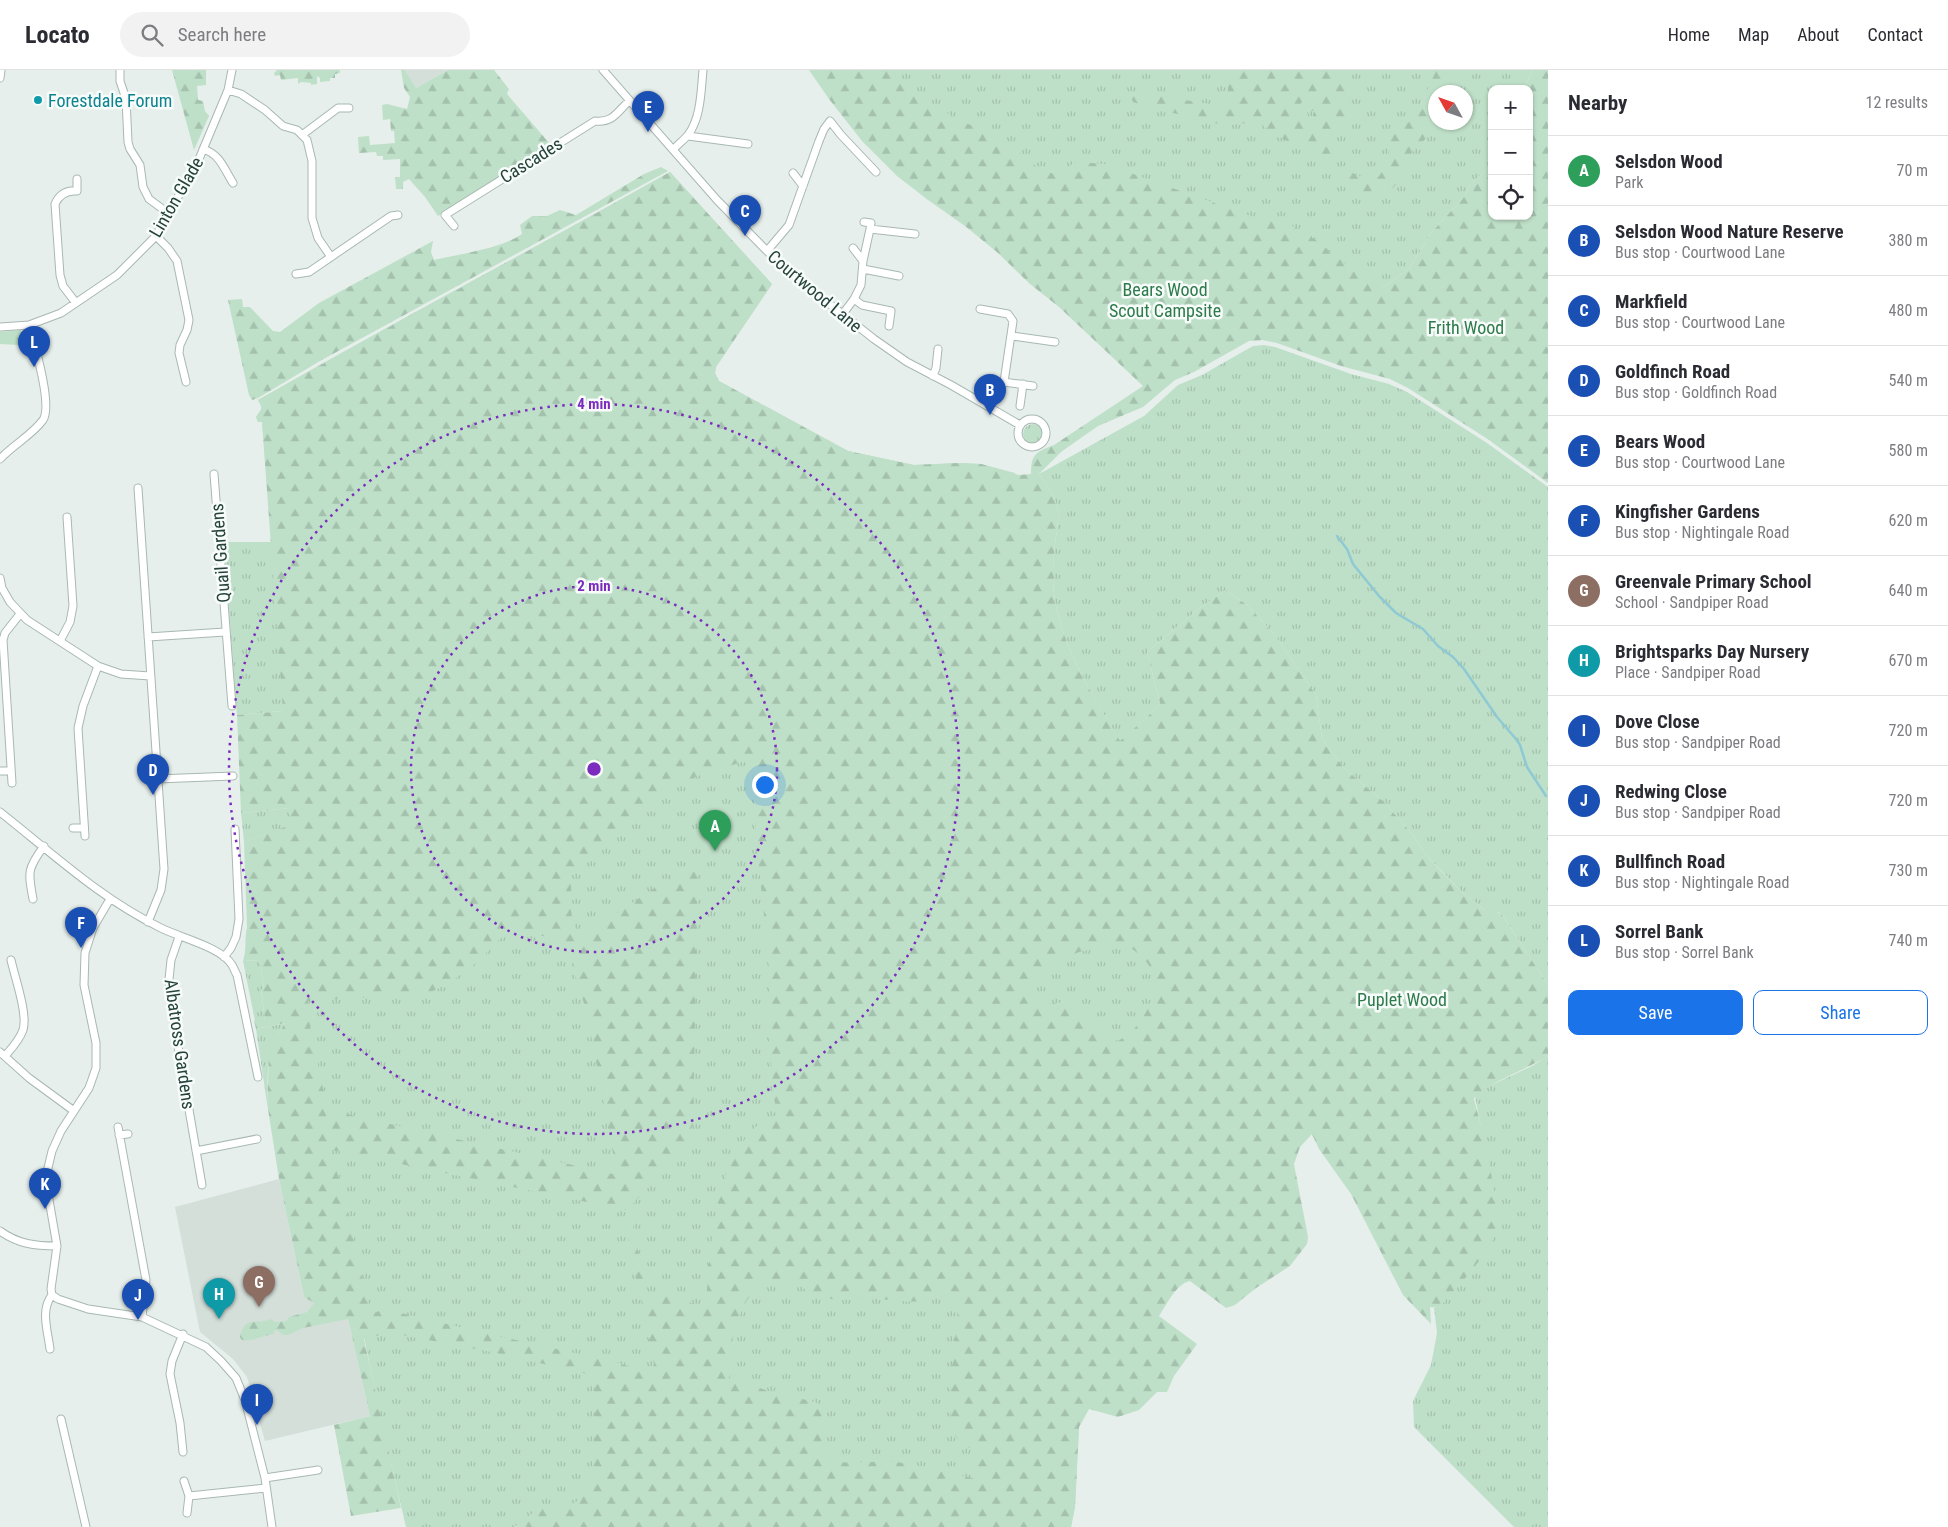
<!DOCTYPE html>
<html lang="en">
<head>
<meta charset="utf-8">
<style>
  :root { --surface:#fff; --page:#f2f2f3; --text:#2b2b33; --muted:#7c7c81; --line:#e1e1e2; --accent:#1a73e8 }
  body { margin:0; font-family:"Roboto Condensed",sans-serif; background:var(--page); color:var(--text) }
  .controls { position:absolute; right:15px; top:15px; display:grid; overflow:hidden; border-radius:10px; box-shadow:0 1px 4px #0004 }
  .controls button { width:45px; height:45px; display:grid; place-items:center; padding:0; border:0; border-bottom:1px solid var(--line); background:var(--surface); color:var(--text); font:25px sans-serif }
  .compass { position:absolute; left:1428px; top:15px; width:45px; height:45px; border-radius:50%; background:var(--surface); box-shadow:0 1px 4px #0004; rotate:310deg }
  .you { position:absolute; left:764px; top:714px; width:18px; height:18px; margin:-12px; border:4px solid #fff; border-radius:50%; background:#1a73e8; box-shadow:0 0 0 8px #1a73e833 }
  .badge { display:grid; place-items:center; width:32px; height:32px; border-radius:50%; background:var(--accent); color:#fff; font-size:16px; font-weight:700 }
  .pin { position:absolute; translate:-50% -41px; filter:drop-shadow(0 1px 2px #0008) }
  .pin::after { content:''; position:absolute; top:26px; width:18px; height:15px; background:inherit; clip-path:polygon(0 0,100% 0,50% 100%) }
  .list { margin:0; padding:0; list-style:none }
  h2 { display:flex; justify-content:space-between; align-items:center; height:65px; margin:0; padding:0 20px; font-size:21px }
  h2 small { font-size:16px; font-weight:400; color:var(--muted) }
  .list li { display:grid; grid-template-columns:32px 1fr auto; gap:15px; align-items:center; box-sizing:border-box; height:70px; padding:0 20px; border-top:1px solid var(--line) }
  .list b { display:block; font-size:19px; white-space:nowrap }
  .list p { margin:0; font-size:16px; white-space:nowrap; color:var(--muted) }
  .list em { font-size:16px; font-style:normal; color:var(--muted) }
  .actions { display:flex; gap:10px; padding:15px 20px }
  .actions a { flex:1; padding:11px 0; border:1px solid var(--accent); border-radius:10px; text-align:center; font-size:18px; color:var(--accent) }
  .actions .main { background:var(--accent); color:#fff }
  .icon { flex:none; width:28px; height:28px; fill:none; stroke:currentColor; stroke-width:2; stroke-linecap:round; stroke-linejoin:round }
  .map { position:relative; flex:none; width:1548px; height:1457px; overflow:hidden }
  header { display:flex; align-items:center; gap:30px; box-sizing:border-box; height:70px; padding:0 25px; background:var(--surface); border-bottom:1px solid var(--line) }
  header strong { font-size:24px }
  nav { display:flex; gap:28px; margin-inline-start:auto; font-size:18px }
  .search { width:350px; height:45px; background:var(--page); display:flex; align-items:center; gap:12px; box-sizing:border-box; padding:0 18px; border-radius:28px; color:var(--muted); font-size:19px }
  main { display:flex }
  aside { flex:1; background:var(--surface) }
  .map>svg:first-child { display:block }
  .built { fill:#d4dfda }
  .grass { fill:url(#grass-tufts); fill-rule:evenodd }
  .forest { fill:url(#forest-firs); fill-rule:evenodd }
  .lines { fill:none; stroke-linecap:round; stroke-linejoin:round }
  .stream { stroke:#8ec9d4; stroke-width:2.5 }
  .minor-casing { stroke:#a8b8b2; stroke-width:9 }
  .minor { stroke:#fff; stroke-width:7 }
  .ring { fill:none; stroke:#7b2cbf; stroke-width:2.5; stroke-dasharray:2.5 5 }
  .culture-dot { fill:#0f9aa8; stroke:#f7fbf9; stroke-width:2 }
  .labels { text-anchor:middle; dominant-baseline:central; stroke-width:5; stroke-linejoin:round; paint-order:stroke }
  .culture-label { font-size:18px; fill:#0d838f; stroke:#f7fbf9; text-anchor:start }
  .street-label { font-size:18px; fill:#24423a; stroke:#f7fbf9 }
  .park-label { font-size:18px; fill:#2d7a4b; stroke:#f7fbf9 }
  .centre { fill:#7b2cbf; stroke:#f7fbf9; stroke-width:2.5 }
  .ring-label { font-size:15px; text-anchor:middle; font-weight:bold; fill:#7b2cbf; stroke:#f7fbf9; stroke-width:5; stroke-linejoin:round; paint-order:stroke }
</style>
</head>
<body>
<header>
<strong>Locato</strong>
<div class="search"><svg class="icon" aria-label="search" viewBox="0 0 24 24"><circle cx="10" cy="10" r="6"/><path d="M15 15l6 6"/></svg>Search here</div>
<nav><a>Home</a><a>Map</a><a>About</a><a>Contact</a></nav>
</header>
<main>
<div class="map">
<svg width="1548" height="1457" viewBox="0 0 1548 1457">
  <defs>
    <pattern id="grass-tufts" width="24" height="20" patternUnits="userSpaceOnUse" patternTransform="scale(1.25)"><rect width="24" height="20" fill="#bfe0c8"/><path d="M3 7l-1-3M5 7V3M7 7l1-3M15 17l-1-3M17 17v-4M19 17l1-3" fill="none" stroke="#a4c1ad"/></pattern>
    <pattern id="forest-firs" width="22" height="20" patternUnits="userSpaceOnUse" patternTransform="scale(1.25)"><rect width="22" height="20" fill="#bfe0c8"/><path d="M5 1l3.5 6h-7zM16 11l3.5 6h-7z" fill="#a4c1ad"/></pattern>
  </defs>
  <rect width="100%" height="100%" fill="#e6efeb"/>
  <!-- built -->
  <path class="built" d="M 405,0 L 448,0 L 416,18 Z
    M 279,1109 L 304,1227 L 348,1249 L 370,1346 L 265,1371 L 247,1307 L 233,1289 L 200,1262 L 175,1137 Z"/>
  <!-- grass -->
  <path class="grass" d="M 859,0 L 1533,0 L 1524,19 L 1492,19 L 1492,94 L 1471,114 L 1464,127 L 1431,163 L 1409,199 L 1383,217 L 1063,114 ZM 1436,22 L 1466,22 L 1466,52 L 1436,52 Z
    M 670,102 L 772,214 L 716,297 L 715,303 L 719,311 L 848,381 L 914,395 L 959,393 L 981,394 L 1015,403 L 1024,479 L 1200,878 L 1107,1306 L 1079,1357 L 1075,1437 L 1071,1457 L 406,1457 L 383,1360 L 311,1006 L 290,756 L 244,772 L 241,743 L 289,738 L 282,641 L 237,645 L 224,472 L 272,472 L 262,352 L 258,352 L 256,347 L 262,338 L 258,330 C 394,252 533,179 670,102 Z
    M 20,260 L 26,264 L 29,270 L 19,275 L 0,274 L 0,262 Z
    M 1264,275 L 1275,277 L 1351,304 L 1389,314 L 1407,322 L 1487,373 L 1548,417 L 1548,915 L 1503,846 L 1498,842 L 1485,840 L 1464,824 L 1426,785 L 1414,766 L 1384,732 L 1345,699 L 1330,680 L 1322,668 L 1316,625 L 1274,564 L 1247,535 L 1226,520 L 1200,538 L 1147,582 L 1160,633 L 1157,638 L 1120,672 C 1096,630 1068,588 1057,540 C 1052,519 1052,497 1055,475 C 1056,464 1059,453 1058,441 C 1056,427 1047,415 1039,404 L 1144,346 L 1178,315 L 1202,305 L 1253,276 Z
    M1023 364a10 10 0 1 1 20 0a10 10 0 1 1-20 0Z
    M 260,890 L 264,919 L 261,920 L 265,950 L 255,951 L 243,891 Z
    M 285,953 C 266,982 268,999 267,1033 L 256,959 Z
    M 1548,986 L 1548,1457 L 1514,1457 L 1414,1357 L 1413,1331 L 1431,1295 L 1437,1263 L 1434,1238 L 1438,1238 L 1479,1190 L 1495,1160 L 1493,1121 L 1475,1026 L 1481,1020 L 1532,996 Z"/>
  <!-- forest -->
  <path class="forest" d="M 172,0 L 206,0 L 206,15 L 197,16 L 198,30 L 203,31 L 205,41 L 209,46 L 194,80 Z
    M 277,0 L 340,0 L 340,3 L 335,4 L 335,8 L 330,8 L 330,11 L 320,12 L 320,8 L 317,6 L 317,14 L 311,15 L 311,13 L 301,12 L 298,14 L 298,8 L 281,10 L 280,5 L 275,6 L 274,3 Z
    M 401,0 L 405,0 L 416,18 L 448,0 L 494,0 L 509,19 L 507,24 L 550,74 L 438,146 L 425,127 L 409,109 L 403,112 L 403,119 L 396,119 L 395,107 L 400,107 L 400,89 L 383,90 L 383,86 L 377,86 L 376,82 L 359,83 L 358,67 L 369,66 L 370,75 L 395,73 L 394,61 L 391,61 L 390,49 L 383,50 L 382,35 L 387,34 L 407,39 L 410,27 L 404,18 Z
    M 809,0 L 889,0 L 928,33 L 964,52 L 991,64 L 1015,79 L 1043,102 L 1058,104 L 1074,93 L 1078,92 L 1105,94 L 1251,146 L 1289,154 L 1316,170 L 1347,195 L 1383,217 L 1409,199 L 1431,163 L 1464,127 L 1471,114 L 1492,94 L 1492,146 L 1529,146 L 1529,19 L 1524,19 L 1533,0 L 1548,0 L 1548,413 L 1489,370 L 1408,318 L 1390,309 L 1341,296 L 1277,273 L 1262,270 L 1249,271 L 1194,302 L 1175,310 L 1143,337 L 1098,356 L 1061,382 L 1039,404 C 1047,415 1056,427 1058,441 C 1059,453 1056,464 1055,475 C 1052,497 1052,519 1057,540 C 1068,588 1096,630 1120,671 L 1157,638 L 1160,633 L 1147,582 L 1200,538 L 1226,520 L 1247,535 L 1274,564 L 1316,625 L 1322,668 L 1330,680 L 1345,699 L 1384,732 L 1414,766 L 1426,785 L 1442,802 L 1464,824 L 1485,840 L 1493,839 L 1503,846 L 1548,915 L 1548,986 C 1534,996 1478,1017 1474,1029 C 1482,1058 1501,1134 1495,1161 C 1489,1186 1455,1219 1438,1238 L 1430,1237 L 1431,1254 L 1403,1225 L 1351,1124 L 1319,1079 L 1312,1064 L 1300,1077 L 1294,1094 L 1308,1167 L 1307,1174 L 1290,1196 L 1256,1218 L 1235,1235 L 1226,1238 L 1190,1211 C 1176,1214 1167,1234 1159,1246 L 1197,1274 L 1174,1306 L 1167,1322 L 1157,1322 L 1139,1340 L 1118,1347 L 1089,1339 L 1079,1357 L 1075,1437 L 1071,1457 L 514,1457 C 523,1450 532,1442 543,1439 C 555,1436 566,1439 576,1432 C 597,1416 595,1364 595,1340 C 596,1329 593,1317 596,1306 L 492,1282 L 396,1264 L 385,1264 L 364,1269 L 401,1438 L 351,1446 L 334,1355 L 370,1346 L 348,1249 L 303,1258 L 288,1265 L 283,1265 L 277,1260 L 274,1261 L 274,1264 C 264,1265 252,1272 242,1270 L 240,1267 C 245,1244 256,1256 270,1249 L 276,1252 L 286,1251 L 289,1247 L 307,1242 L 314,1233 L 304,1227 L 279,1109 L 267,1033 L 269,985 L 274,971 L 285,953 L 256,959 L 254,950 L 265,950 L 261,919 L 264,919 L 260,890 L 243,891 C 247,880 244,869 247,857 L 244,772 L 290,755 L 289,738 L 241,743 L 237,645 L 283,641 L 262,352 L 258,352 L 256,347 C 262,341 263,337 258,330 C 395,253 533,179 670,102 L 772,214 L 716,297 L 715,303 L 719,311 L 848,381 L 914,395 L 959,393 L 981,394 L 1019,405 L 1031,404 C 1031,384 1036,382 1054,375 L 1143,316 L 1059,237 L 1030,214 L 998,183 L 965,156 L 928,130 L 897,106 L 862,71 L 829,29 ZM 758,683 L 752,704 L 758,788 L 768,883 L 770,925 L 766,950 L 769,966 L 774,1029 L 778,1044 C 773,1048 767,1049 762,1052 C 756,1056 750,1063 745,1069 C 713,1110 710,1183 706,1234 L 703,1237 L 655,1221 L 647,1225 L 631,1146 L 624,1148 L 657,1309 L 629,1296 L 597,1288 L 493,1265 L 384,1239 L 374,1243 L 368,1232 L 332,1080 L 626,1140 C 649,1119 681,1083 693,1055 L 698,789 L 581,867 C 565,846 574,826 570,804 L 642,737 L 657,725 L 695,707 L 748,690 ZM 519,861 L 547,867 L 561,876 L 567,876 L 573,886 L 572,895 L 587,943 L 617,1105 L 341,1043 L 329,1049 L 326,1047 L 326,1033 L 307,941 L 308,932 L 310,930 L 421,925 C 441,920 460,906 476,893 C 489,882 501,861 519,861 ZM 1119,873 C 1129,876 1134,880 1142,887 C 1164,907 1152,940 1133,960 C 1129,964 1123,968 1118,971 C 1095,962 1087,948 1070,932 C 1051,931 1036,944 1029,916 L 1041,898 L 1079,882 ZM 791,1210 C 805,1220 826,1231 844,1230 C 853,1230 855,1226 866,1227 C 884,1229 905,1233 924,1231 C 934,1230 946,1220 955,1233 C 959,1238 957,1252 956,1259 C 954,1285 943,1348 958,1369 C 962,1375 969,1378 977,1381 L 975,1401 L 979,1406 L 977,1409 C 950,1403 924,1396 897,1392 C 878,1390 843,1396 828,1389 L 824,1371 L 824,1344 L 817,1333 L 809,1330 L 785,1327 L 743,1312 L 726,1316 L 725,1313 C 734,1305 730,1295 731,1284 C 732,1263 742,1228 761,1215 C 769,1209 782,1210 791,1210 Z
    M 1230,0 L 1330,0 L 1354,20 L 1344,50 L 1341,50 L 1334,72 L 1327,60 L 1325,62 C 1318,56 1310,52 1314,41 L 1310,40 L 1309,31 L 1303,29 L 1299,38 L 1307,42 L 1311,55 L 1330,73 L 1338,105 L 1321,87 L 1281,68 L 1259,53 L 1253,52 L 1232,55 L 1212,53 L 1146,36 L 1133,32 L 1131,28 L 1134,22 L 1138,22 L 1226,37 Z
    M 1436,0 L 1457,0 L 1447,22 L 1436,22 C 1436,32 1433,60 1427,67 C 1421,74 1414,78 1409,87 C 1405,94 1404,102 1400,108 C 1391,125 1376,132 1359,122 C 1347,115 1343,109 1339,96 L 1371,112 C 1381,110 1391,86 1389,77 C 1387,73 1385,70 1384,66 C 1390,58 1403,58 1411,50 C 1419,42 1431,12 1436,0 Z
    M 661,97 L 668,101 L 320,291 L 258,328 L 252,330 L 249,325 L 228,230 L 242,229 L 243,237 L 250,237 L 273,261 L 280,262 L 319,233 L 433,171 L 431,182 L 434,190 C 460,184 500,179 522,164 L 520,155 L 532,146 L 547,146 L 560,140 L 576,145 L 644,104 Z"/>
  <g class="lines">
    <!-- stream -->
    <path class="stream" d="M 1337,466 L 1347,479 L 1353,494 L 1379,526 L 1396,543 L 1423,559 L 1438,576 L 1453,587 L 1464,599 L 1497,647 L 1516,669 L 1520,675 L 1527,697 L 1546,726"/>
    <!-- minor casing -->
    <g class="minor-casing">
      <path id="minor" d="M 120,0 L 120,11 L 126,29 L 128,72 L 130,79 L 140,95 L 143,117 L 149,129 L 168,143
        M 603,0 L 717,130 L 767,181 L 793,205 L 874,269 L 907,292 L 951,315 L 1020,355
        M 0,8 L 1,0
        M 228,20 L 241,24 L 265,40 L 283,56 L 297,60 L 307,70 L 312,91 L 312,148 L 318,168 L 331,187
        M 302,65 L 338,38 L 349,38
        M 688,66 L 748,74
        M 203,79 C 220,84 224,99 233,113
        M 674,79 C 678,74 684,70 688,65 C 701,48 701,21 703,0
        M 793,103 L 803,116
        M 864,152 L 871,153 L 870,159
        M 454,156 L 445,145 L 595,51 C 613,53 617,42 629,31
        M 156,166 L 168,178 L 177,191 L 189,250 L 187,260 L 180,275 L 179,283 L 186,312
        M 853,178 L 863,191
        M 767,181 L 789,155 L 819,71 L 824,59 L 830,51 L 841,65 L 876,102
        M 863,199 L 899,206
        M 296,204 L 309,202 L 391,146 L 398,145
        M 854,229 L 862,235 L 891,241 L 889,256
        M 76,233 L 63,216 L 60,205 L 55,134 C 59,125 66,120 77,121 L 77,109
        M 980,239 L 1008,244 L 1013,251 L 1004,312 L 990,337
        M 842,245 L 854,229 L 861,215 L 863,191 L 870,159 L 915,164
        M 0,257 L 29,255 L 61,243 L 117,205 L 156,166 L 168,143 L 194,101 L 228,20 L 232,0
        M 1012,266 L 1055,272
        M 933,306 L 936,298 L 938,279
        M 1004,312 L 1033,316
        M 1020,336 L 1023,314
        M1018 363a14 14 0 1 1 28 0a14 14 0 1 1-28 0Z
        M 0,389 C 13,375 32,365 43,350 C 53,335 34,273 29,255
        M 214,404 L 232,636
        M 138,418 L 164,799 L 161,820 L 148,852
        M 0,508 L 2,518 L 10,532 L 27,550 L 98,596 L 121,604 L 150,606
        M 148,567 L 225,562
        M 60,571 L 70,552 L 73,536 L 67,447
        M 0,701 L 11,701
        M 157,709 L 233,706
        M 12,713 L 3,570 L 5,563 L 20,544
        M 0,742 C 52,783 101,829 161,858 C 181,868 221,877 232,895 C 234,898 235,902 237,905 L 258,1007
        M 73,758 L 84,758
        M 85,766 L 78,658 L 83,636 L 98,596
        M 33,829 C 28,802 27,799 44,776
        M 179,867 L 171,890 L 169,909 L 172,941 L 202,1115
        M 224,887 L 231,878 L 236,867 L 239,849 L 235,759
        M 0,982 L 29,1008 L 74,1041
        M 5,986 C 12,978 19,971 23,960 C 28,944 15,908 11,890
        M 118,1057 L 146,1210 L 142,1247
        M 119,1065 L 128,1064
        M 196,1081 L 257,1069
        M 0,1161 C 18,1174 35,1176 57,1176
        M 52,1225 L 58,1229 L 88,1239 L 142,1247 L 206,1277 L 221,1291 L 236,1308 L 245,1330 L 265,1408 L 272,1457
        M 50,1279 C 48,1262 40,1240 52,1225 L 51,1219 L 57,1176 L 48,1124 L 47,1102 L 52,1081 L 61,1061 L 89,1018 L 96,998 L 96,973 L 84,915 L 85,883 L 93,858 L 110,829
        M 61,1349 L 86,1457
        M 183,1382 L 180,1353 L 170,1304 L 172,1291 L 183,1264
        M 265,1408 L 318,1400
        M 184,1411 L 189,1426 L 187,1443
        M 189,1426 L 266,1418"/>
    </g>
    <!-- minor -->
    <use href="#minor" class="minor"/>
  </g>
  <!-- distance rings -->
  <g class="ring">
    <circle cx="594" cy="699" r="183"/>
    <circle cx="594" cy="699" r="365"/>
  </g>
  <!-- markers -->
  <circle class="culture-dot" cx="38" cy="30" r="5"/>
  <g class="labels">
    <!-- culture labels -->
    <g class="culture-label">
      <text x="48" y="30">Forestdale Forum</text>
    </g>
    <!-- street labels -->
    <g class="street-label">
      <text transform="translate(531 90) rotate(-32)">Cascades</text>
      <text transform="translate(176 127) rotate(-60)">Linton Glade</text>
      <text transform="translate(815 221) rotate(40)">Courtwood Lane</text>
      <text transform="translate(220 483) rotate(-94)">Quail Gardens</text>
      <text transform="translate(180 974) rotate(82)">Albatross Gardens</text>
    </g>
    <!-- park labels -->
    <g class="park-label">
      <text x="1165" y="219">Bears Wood<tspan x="1165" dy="21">Scout Campsite</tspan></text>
      <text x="1466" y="257">Frith Wood</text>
      <text x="1402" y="929">Puplet Wood</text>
    </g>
  </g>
  <circle cx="594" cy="699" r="8" class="centre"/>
  <g class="ring-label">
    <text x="594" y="339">4 min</text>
    <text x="594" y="521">2 min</text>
  </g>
</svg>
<div class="controls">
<button>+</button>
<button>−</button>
<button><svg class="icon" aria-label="locate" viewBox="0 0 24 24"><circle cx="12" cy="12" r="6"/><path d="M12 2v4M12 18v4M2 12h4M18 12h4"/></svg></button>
</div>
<svg class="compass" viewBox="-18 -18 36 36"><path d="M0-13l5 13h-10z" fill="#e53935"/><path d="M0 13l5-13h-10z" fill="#7c7c81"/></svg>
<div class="you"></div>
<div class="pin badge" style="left:715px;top:781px;background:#2e9e5b">A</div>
<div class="pin badge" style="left:990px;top:345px;background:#1a4fb4">B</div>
<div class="pin badge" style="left:745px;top:166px;background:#1a4fb4">C</div>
<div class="pin badge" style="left:153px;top:725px;background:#1a4fb4">D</div>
<div class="pin badge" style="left:648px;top:62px;background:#1a4fb4">E</div>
<div class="pin badge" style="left:81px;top:878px;background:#1a4fb4">F</div>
<div class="pin badge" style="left:259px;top:1237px;background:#8d6e63">G</div>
<div class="pin badge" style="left:219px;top:1249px;background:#0f9aa8">H</div>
<div class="pin badge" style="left:257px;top:1355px;background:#1a4fb4">I</div>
<div class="pin badge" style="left:138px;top:1250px;background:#1a4fb4">J</div>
<div class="pin badge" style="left:45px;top:1139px;background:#1a4fb4">K</div>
<div class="pin badge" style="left:34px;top:297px;background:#1a4fb4">L</div>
</div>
<aside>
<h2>Nearby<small>12 results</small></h2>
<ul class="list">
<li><span class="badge" style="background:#2e9e5b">A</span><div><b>Selsdon Wood</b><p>Park</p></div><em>70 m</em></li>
<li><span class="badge" style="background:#1a4fb4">B</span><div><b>Selsdon Wood Nature Reserve</b><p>Bus stop · Courtwood Lane</p></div><em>380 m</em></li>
<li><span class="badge" style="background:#1a4fb4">C</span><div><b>Markfield</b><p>Bus stop · Courtwood Lane</p></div><em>480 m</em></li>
<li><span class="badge" style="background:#1a4fb4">D</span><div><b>Goldfinch Road</b><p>Bus stop · Goldfinch Road</p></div><em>540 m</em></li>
<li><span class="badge" style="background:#1a4fb4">E</span><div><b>Bears Wood</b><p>Bus stop · Courtwood Lane</p></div><em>580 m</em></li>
<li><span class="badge" style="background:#1a4fb4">F</span><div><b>Kingfisher Gardens</b><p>Bus stop · Nightingale Road</p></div><em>620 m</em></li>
<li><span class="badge" style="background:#8d6e63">G</span><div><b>Greenvale Primary School</b><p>School · Sandpiper Road</p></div><em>640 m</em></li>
<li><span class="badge" style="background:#0f9aa8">H</span><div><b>Brightsparks Day Nursery</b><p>Place · Sandpiper Road</p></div><em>670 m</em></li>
<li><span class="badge" style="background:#1a4fb4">I</span><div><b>Dove Close</b><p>Bus stop · Sandpiper Road</p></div><em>720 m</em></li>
<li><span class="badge" style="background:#1a4fb4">J</span><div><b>Redwing Close</b><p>Bus stop · Sandpiper Road</p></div><em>720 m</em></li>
<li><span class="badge" style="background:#1a4fb4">K</span><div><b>Bullfinch Road</b><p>Bus stop · Nightingale Road</p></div><em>730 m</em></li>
<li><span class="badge" style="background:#1a4fb4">L</span><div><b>Sorrel Bank</b><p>Bus stop · Sorrel Bank</p></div><em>740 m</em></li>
</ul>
<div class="actions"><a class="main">Save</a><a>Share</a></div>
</aside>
</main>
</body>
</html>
